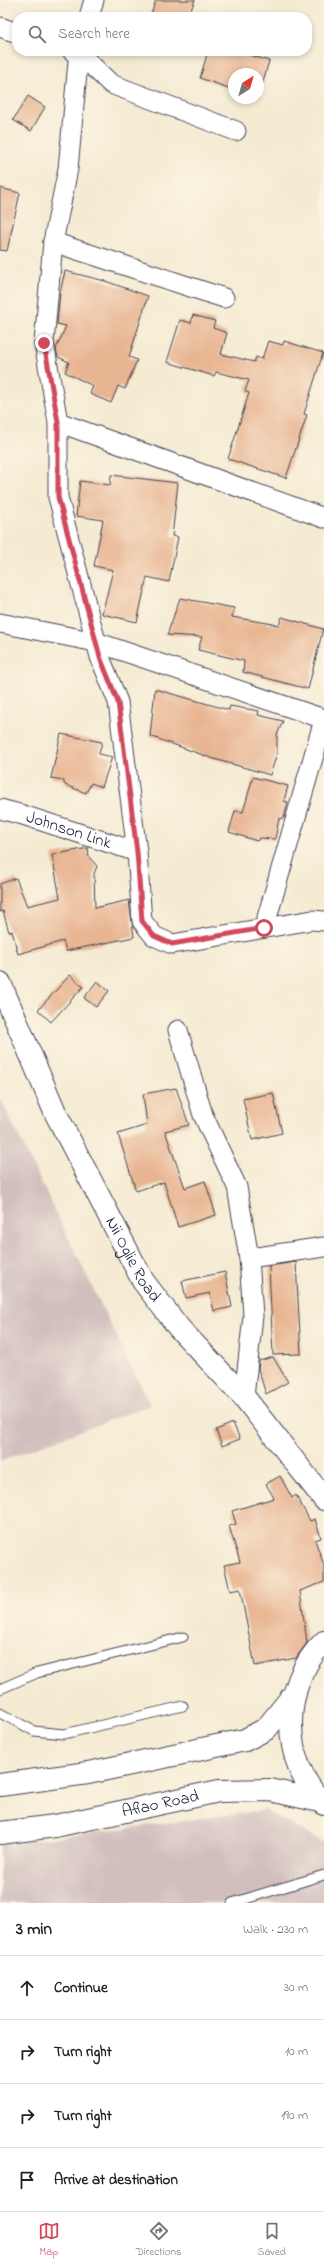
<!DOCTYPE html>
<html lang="en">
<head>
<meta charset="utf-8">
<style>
  :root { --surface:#fff; --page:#f2f2f2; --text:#222; --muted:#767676; --line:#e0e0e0; --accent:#d1495b }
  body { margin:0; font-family:"Indie Flower",sans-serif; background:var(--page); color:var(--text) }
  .compass { position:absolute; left:228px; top:68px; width:36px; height:36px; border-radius:50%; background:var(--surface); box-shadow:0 2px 6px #0003; rotate:37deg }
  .stop { position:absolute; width:12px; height:12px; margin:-9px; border:3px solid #d1495b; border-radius:50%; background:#fff }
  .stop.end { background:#d1495b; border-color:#fff; box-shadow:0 1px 4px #0008 }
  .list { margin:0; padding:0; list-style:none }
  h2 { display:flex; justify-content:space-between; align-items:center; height:52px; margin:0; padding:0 16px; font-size:17px }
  h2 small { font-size:13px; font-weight:400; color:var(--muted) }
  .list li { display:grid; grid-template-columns:26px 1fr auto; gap:12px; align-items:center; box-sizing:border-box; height:64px; padding:0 16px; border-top:1px solid var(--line) }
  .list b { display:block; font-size:15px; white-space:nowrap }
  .list em { font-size:13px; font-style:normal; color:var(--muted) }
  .icon { flex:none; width:22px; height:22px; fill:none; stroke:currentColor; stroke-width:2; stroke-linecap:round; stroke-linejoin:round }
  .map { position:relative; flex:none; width:324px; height:1903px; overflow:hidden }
  .search { position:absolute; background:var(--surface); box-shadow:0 2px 6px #0003; left:12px; right:12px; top:12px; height:44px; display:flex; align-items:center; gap:10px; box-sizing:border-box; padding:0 14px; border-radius:16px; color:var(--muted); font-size:15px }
  .sheet { height:308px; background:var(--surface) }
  nav { display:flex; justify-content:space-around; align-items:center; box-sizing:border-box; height:56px; border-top:1px solid var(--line); background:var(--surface); font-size:11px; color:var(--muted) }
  nav a { display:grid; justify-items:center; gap:2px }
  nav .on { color:var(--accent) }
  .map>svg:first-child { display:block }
  .industrial { fill:#d1bfbe }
  .building { fill:#e8b592 }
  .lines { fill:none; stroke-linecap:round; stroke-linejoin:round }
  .service-casing { stroke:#424052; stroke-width:11 }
  .minor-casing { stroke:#424052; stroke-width:21 }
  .tertiary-casing { stroke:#424052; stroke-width:24 }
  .trunk-casing { stroke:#424052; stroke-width:24 }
  .service { stroke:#fff; stroke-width:9 }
  .minor { stroke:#fff; stroke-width:19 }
  .tertiary { stroke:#fff; stroke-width:22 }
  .trunk { stroke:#fff; stroke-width:22 }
  .route { stroke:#d1495b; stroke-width:5 }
  .labels { text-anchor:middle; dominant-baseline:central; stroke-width:3; stroke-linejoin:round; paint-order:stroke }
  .street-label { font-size:17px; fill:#22223b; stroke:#fcf5e5 }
</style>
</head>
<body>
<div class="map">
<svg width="324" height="1903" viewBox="0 0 324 1903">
  <rect width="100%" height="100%" fill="#fcf5e5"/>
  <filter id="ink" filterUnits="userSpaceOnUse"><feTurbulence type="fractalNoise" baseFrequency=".025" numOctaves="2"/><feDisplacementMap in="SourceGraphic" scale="8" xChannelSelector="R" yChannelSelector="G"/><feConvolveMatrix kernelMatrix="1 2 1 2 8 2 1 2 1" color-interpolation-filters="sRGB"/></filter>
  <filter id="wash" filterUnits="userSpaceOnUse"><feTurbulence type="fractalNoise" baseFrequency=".012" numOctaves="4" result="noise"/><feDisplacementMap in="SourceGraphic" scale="16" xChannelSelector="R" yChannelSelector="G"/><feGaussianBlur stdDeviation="0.9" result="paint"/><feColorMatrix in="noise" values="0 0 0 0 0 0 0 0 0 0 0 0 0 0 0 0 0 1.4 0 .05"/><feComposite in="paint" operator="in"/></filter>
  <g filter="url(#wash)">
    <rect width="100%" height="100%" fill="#f5ebd3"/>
    <!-- industrial -->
    <path class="industrial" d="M 0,1098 L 150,1405 L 0,1461 Z
      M 265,1810 L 324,1843 L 324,1903 L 0,1903 L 0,1845 Z"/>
    <g id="blocks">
      <!-- building -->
      <path class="building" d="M 156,0 L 195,0 L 188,17 L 150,17 Z
        M 208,51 L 236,51 L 269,61 L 258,99 L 255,98 L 258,98 L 258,74 L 234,74 L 234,90 L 200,78 Z
        M 28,96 L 45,107 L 31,131 L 13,120 Z
        M 0,188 L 20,193 L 7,251 L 0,250 Z
        M 65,271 L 105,281 L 148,296 L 129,357 L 137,360 L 125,389 L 118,386 L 111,403 L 90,394 L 93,386 L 65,372 L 69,362 L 58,357 L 56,349 L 66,326 L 57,324 L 60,293 Z
        M 193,315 L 215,321 L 213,328 L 227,333 L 221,354 L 254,362 L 256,357 L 262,359 L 268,341 L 283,345 L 284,341 L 323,353 L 304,414 L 307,415 L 286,478 L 228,459 L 249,393 L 245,391 L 249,380 L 216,372 L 214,376 L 167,362 L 180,320 L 191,323 Z
        M 111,475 L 178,483 L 172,536 L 178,537 L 169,582 L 147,577 L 137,622 L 102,614 L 113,570 L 94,566 L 103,520 L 76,516 L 80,481 L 110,485 Z
        M 180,598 L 234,608 L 232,617 L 279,625 L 282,617 L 323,629 L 308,689 L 243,672 L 244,661 L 198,650 L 202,637 L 167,635 Z
        M 155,689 L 229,710 L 230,706 L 259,711 L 258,715 L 283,721 L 277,735 L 277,754 L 270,775 L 211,758 L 150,736 Z
        M 61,734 L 102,742 L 99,754 L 112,757 L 102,787 L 91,783 L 86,793 L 65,785 L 63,780 L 51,778 Z
        M 253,777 L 288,786 L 284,801 L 288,802 L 284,818 L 279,819 L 275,839 L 260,838 L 257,841 L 229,832 L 235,811 L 243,812 Z
        M 88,848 L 89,857 L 97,866 L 94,874 L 95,908 L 129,900 L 134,937 L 66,951 L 63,941 L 18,954 L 12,931 L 9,932 L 3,911 L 0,912 L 0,884 L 16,878 L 27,906 L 60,898 L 52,855 Z
        M 70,975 L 83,987 L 51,1022 L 38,1010 Z
        M 97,981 L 109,991 L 96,1007 L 84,998 Z
        M 176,1088 L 189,1125 L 165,1131 L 185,1188 L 205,1181 L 216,1215 L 178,1227 L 164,1182 L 136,1191 L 118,1134 L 147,1125 L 143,1094 Z
        M 273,1093 L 282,1133 L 252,1140 L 243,1099 Z
        M 296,1262 L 301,1354 L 273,1355 L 269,1266 Z
        M 225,1272 L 232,1307 L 214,1311 L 210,1293 L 186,1298 L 182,1281 Z
        M 273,1357 L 288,1382 L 266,1394 L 258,1369 L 259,1361 Z
        M 233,1423 L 240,1439 L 222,1446 L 216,1430 Z
        M 280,1476 L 292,1498 L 296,1495 L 310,1521 L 315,1519 L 321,1538 L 315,1540 L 324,1565 L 324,1582 L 300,1591 L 307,1643 L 296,1658 L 255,1666 L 240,1589 L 230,1591 L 224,1565 L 240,1562 L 229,1526 L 236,1524 L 232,1511 L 274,1498 L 266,1484 Z"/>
    </g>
  </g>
  <g filter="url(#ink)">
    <use href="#blocks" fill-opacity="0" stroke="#424052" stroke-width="1"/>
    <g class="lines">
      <!-- service casing -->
      <g class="service-casing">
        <path id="service" d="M 0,1689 L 37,1673 L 183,1637
          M 0,1713 L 34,1731 L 64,1734 L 183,1706
          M 232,1903 L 324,1875"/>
      </g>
      <!-- minor casing -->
      <g class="minor-casing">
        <g id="minor">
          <path d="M 89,17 L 94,0"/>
          <path d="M 0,27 L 17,33"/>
          <path d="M 72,51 L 79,53 L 111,84 L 236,131"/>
          <path d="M 79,51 L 68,169 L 53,242 L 44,343 L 58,422 L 58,497 L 100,657 L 118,702 L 137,852 L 142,921 L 154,936 L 172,944 L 312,920 L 324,921"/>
          <path d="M 53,242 L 224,298"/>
          <path d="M 58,422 L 324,518"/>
          <path d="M 0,623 L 96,642 L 324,719"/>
          <path id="s1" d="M 0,809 L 23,815 L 137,852"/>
          <path d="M 264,928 L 324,720"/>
          <path d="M 178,1030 L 203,1115 L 237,1187 L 249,1258 L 253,1316 L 244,1397"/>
          <path d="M 249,1258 L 324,1247"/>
        </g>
      </g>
      <!-- tertiary casing -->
      <g class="tertiary-casing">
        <g id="tertiary">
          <path id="s2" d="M 0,983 L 55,1112 L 143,1281 L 179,1328 L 244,1397 L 324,1499"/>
        </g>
      </g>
      <!-- trunk casing -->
      <g class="trunk-casing">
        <g id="trunk">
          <path d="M 324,1642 C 280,1685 280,1762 324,1804"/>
          <path d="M 0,1785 L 88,1773 L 245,1740 L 266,1729 L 295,1693"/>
          <path id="s3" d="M 0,1833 L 55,1826 L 219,1791 L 270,1790 L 320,1801"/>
        </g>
      </g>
      <!-- service -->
      <use href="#service" class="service"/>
      <!-- minor -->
      <use href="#minor" class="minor"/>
      <!-- tertiary -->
      <use href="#tertiary" class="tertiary"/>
      <!-- trunk -->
      <use href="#trunk" class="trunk"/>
    </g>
  </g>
  <g class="lines" filter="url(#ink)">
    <!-- route -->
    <path class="route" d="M 44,343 L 58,422 L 58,497 L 100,657 L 118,702 L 137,852 L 142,921 L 154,936 L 172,944 L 264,928"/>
  </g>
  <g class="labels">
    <!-- street labels -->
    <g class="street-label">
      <text stroke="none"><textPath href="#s1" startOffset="72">Johnson Link</textPath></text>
      <text stroke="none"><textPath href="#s2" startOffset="307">Nii Oglie Road</textPath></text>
      <text stroke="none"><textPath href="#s3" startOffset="163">Aflao Road</textPath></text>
    </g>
  </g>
</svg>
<svg class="compass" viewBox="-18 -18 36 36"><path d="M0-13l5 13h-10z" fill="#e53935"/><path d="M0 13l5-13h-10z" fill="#767676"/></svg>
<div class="stop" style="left:264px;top:928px"></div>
<div class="stop end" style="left:44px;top:343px"></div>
<div class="search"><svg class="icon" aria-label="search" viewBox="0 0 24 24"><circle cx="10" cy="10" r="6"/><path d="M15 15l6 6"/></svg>Search here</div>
</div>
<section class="sheet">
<h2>3 min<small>Walk · 230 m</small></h2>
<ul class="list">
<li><svg class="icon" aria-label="ahead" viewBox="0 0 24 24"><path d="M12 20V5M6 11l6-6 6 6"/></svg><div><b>Continue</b></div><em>30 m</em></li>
<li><svg class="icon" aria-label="right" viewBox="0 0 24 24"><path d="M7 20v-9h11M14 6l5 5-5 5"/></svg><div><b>Turn right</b></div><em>10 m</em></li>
<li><svg class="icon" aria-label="right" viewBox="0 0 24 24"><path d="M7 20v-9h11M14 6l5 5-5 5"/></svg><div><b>Turn right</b></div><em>190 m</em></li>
<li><svg class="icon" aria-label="arrive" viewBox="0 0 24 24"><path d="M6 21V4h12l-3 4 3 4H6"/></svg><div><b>Arrive at destination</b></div></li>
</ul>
</section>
<nav>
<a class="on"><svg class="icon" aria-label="map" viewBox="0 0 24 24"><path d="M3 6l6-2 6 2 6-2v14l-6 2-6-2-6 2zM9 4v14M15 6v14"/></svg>Map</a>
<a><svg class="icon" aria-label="directions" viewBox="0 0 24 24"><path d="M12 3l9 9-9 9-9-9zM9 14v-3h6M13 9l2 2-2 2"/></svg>Directions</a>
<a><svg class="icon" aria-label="saved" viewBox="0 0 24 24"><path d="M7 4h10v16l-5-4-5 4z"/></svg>Saved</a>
</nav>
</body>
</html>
